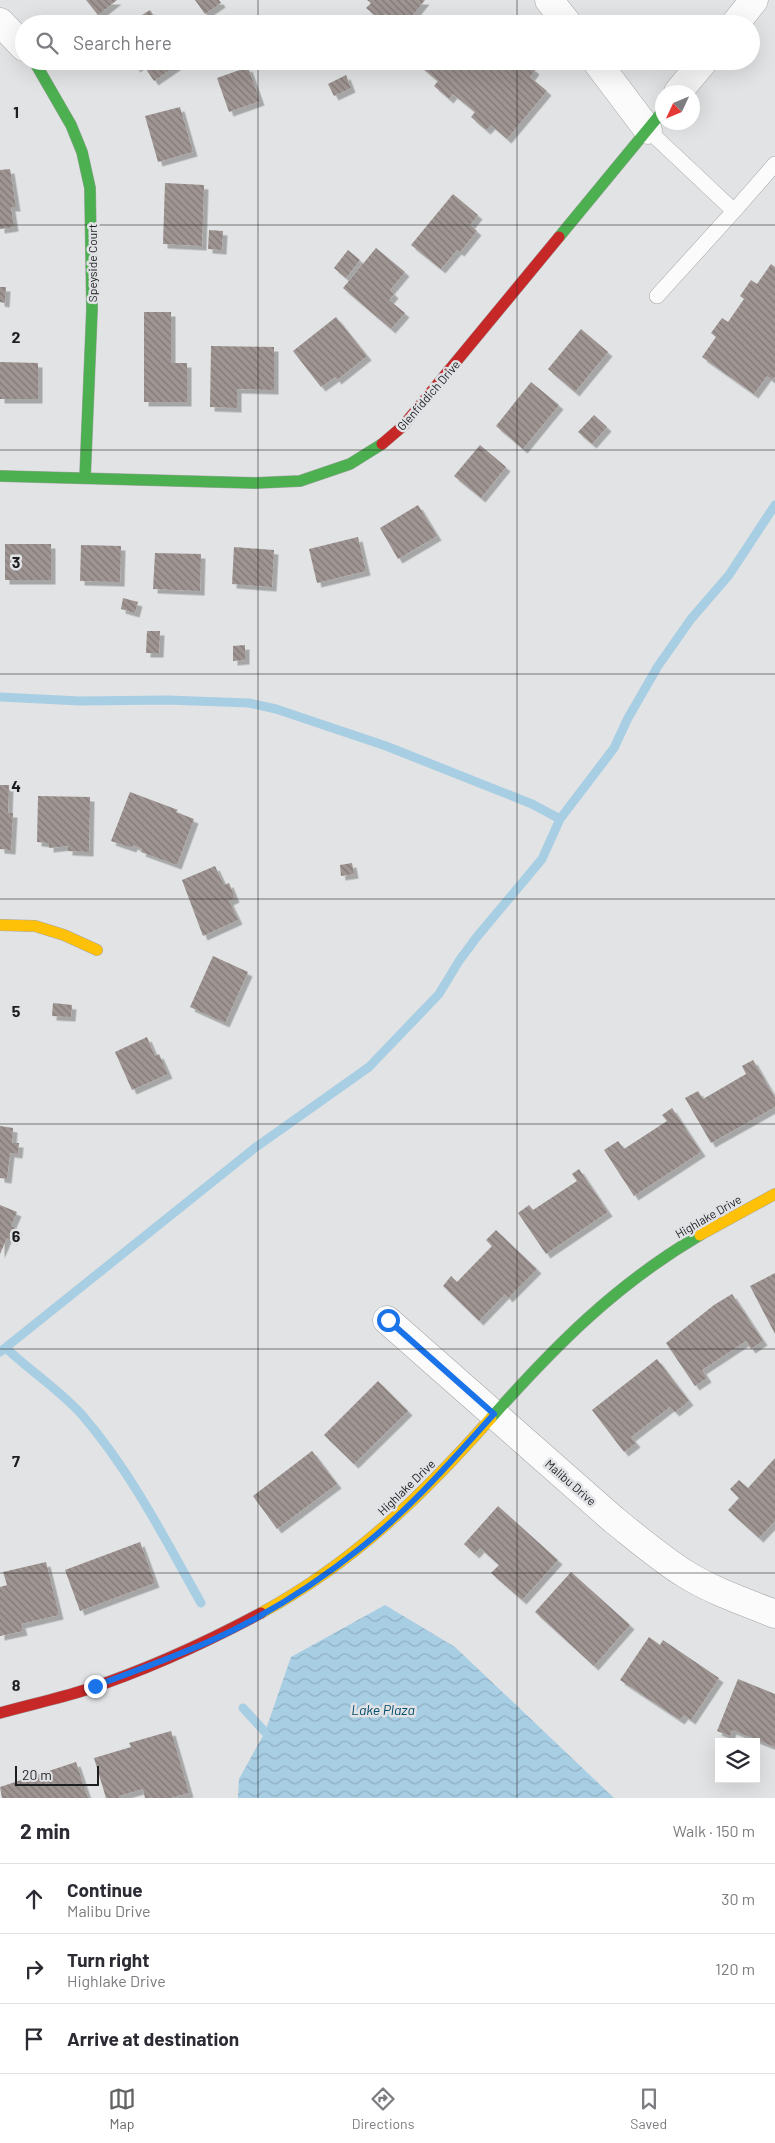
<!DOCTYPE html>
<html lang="en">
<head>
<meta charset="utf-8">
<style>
  :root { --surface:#fff; --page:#f2f2f3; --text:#2b2b33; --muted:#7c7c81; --line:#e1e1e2; --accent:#626364 }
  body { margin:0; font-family:Barlow,sans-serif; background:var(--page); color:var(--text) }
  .controls { position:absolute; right:15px; bottom:15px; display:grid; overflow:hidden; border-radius:0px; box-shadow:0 5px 20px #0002 }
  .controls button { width:45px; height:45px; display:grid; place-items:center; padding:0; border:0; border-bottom:1px solid var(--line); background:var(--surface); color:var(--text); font:25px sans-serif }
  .compass { position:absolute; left:655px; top:85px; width:45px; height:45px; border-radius:50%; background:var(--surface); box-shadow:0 5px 20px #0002; rotate:226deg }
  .scale { position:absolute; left:15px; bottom:12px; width:84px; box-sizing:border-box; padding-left:5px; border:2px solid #1d1e1f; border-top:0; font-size:14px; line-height:18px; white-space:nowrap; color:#1d1e1f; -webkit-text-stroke:4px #e1e2e5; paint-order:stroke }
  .stop { position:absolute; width:15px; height:15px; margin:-11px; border:4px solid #1a73e8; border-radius:50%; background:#fff }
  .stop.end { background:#1a73e8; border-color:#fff; box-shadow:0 1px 5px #0008 }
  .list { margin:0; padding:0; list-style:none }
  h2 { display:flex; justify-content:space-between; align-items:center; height:65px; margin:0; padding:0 20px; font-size:21px }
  h2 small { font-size:16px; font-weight:400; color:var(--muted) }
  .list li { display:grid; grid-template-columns:32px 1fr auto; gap:15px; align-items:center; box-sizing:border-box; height:70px; padding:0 20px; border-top:1px solid var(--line) }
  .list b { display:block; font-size:19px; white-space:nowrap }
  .list p { margin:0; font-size:16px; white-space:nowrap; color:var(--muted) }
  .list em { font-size:16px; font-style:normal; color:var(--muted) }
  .icon { flex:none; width:28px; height:28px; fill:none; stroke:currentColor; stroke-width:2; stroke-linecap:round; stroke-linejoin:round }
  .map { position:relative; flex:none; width:775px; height:1798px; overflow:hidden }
  .search { position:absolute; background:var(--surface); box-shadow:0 5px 20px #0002; left:15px; right:15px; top:15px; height:55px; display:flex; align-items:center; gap:12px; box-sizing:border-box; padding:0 18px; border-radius:28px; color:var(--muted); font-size:19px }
  .sheet { height:275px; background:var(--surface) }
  nav { display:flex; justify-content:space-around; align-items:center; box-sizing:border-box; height:70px; border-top:1px solid var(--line); background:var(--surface); font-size:14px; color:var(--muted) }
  nav a { display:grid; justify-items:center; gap:2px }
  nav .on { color:var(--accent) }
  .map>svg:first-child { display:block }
  .water { fill:url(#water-waves) }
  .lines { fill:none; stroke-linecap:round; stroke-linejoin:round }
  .stream { stroke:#a8cee4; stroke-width:9 }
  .building { fill:url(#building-back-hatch); filter:url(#shadow) }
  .lane-casing { stroke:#a6a6a8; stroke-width:16 }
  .street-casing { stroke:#a6a6a8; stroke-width:29 }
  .fast-casing { stroke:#a6a6a8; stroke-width:12 }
  .slow-casing { stroke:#a6a6a8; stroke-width:12 }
  .jam-casing { stroke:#a6a6a8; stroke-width:12 }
  .lane { stroke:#fbfbfb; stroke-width:15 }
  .street { stroke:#fbfbfb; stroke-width:28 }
  .fast { stroke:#4caf50; stroke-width:11 }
  .slow { stroke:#ffc107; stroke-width:11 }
  .jam { stroke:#c62828; stroke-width:11 }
  .route { stroke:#1a73e8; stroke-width:6 }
  .grid { fill:none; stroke:#1d1e1f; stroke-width:1; stroke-opacity:0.55 }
  .labels { text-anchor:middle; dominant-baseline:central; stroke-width:5; stroke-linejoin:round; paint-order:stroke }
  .street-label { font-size:12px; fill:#1d1e1f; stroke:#e1e2e5 }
  .water-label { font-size:14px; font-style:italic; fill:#044c6b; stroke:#e1e2e5 }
  .grid-label { font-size:16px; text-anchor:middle; font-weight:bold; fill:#1d1e1f; stroke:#e1e2e5; stroke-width:5; stroke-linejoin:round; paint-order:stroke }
</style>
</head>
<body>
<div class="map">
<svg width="775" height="1798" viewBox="0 0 775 1798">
  <defs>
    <pattern id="water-waves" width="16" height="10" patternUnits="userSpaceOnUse" patternTransform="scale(1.25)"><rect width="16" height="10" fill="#a8cee4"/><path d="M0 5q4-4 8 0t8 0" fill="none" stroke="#90b0c3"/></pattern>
    <pattern id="building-back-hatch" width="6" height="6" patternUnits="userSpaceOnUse" patternTransform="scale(1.25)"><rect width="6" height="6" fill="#9f9593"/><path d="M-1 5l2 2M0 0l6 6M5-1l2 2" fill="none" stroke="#817977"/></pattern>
    <filter id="shadow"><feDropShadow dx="4.5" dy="4.5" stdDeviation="0" flood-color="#0004"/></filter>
  </defs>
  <rect width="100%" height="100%" fill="#e2e3e4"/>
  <!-- water -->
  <path class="water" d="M 385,1605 L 455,1647 L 614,1798 L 238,1798 L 239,1779 L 265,1732 L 291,1657 Z"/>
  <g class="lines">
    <!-- stream -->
    <path class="stream" d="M 0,697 L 80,701 L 168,700 L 249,703 L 276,709 L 386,746 L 532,804 L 560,819
      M 6,1348 C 30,1371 61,1391 83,1416 C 131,1472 165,1539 201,1603
      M 0,1352 L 256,1147 L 369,1067 L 439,994 L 459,961 L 476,938 L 542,859 L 560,819 L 614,748 L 628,718 L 658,666 L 691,619 L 729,575 L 775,505
      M 243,1708 L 265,1732"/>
  </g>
  <!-- building -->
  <path class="building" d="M 86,0 L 117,0 L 98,15 Z
    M 195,0 L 219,0 L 221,3 L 205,14 Z
    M 367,0 L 425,0 L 406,24 L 398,24 L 385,14 L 381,20 L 366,8 L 371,3 Z
    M 150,10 L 159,24 L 128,24 Z
    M 132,61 L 183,61 L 154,81 L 142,63 L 136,68 Z
    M 424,61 L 512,61 L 515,64 L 518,61 L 524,61 L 535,70 L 530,77 L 547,91 L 507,139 L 491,125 L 486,130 L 471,117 L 475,112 L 453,94 L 449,99 L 434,86 L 438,81 L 420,66 Z
    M 248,67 L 260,101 L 229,112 L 217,78 Z
    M 346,75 L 351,88 L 334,96 L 328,84 Z
    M 180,107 L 193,152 L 158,162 L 145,116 Z
    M 10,169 L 16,207 L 11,207 L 14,227 L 0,229 L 0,170 Z
    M 165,183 L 204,185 L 202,246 L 163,244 Z
    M 453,194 L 478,215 L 470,225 L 477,231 L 460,252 L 457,250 L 441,269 L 411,245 Z
    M 209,230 L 223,231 L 222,250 L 208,249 Z
    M 376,248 L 405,272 L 390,290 L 394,294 L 389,300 L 405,313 L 391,329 L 343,288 Z
    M 348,250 L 360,260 L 346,278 L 334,268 Z
    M 771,264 L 775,267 L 775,376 L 772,380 L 767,376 L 754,394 L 702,357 L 716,337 L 711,333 L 722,318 L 728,322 L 744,299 L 740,296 L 751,280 L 757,284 Z
    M 0,287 L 6,287 L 5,303 L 0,302 Z
    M 144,312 L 171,312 L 171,363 L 187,363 L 187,402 L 144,402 Z
    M 336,317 L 367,356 L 337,380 L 335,377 L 321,387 L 293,351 Z
    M 581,329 L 608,352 L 575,392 L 548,369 Z
    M 211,346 L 274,347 L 274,390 L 237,389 L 237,408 L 210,407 Z
    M 0,362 L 38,363 L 38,399 L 0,399 Z
    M 531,382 L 559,405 L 523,449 L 496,426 Z
    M 594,415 L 607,427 L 592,444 L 578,432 Z
    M 480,445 L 506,467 L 481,498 L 454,476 Z
    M 418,505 L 437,536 L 398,559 L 380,528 Z
    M 358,537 L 366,571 L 317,583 L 309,549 Z
    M 5,544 L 51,544 L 51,580 L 5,580 Z
    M 81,545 L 121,546 L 120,582 L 80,581 Z
    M 234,547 L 274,550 L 272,587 L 232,584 Z
    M 155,553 L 201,554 L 200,591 L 153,589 Z
    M 123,598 L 138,602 L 135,613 L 121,609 Z
    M 147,631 L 160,631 L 159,653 L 146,653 Z
    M 245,645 L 245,660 L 233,661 L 233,646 Z
    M 0,785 L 9,785 L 8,813 L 13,813 L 11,850 L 0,849 Z
    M 130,792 L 178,810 L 176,812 L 194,819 L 177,865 L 141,852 L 142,849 L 133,845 L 132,848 L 111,841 Z
    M 38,796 L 90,797 L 89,852 L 68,851 L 68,846 L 49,848 L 49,843 L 37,842 Z
    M 352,863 L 354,874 L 341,876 L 340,865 Z
    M 215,866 L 224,885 L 229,883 L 235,898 L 229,901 L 238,920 L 203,936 L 182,880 Z
    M 213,956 L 248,972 L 225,1023 L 190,1007 Z
    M 53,1003 L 72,1005 L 71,1017 L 52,1016 Z
    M 147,1037 L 155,1056 L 159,1054 L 168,1074 L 132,1090 L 115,1052 Z
    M 753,1060 L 775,1098 L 775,1107 L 711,1143 L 685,1098 L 698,1091 L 703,1099 L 746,1074 L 742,1066 Z
    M 672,1108 L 701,1152 L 634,1196 L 604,1150 L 618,1141 L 624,1149 L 667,1121 L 662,1115 Z
    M 0,1126 L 13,1128 L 12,1143 L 19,1143 L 18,1154 L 10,1153 L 7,1179 L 0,1178 Z
    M 579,1169 L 608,1212 L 546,1254 L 518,1213 L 529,1205 L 533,1210 L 577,1181 L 572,1174 Z
    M 0,1205 L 17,1212 L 11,1226 L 18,1229 L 13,1240 L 7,1238 L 0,1254 Z
    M 496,1230 L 537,1269 L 508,1298 L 505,1294 L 479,1321 L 443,1286 L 451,1276 L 457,1282 L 492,1246 L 486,1240 Z
    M 775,1273 L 775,1334 L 750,1286 Z
    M 732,1294 L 763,1341 L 751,1349 L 746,1341 L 702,1370 L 707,1378 L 695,1386 L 666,1343 L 714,1305 Z
    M 657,1359 L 689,1401 L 675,1412 L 670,1407 L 631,1437 L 636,1443 L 624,1452 L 592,1410 Z
    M 378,1381 L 408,1411 L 354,1464 L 324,1435 Z
    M 312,1451 L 337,1484 L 277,1529 L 253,1496 Z
    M 775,1458 L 775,1521 L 759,1538 L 728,1510 L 739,1498 L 730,1489 L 739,1480 L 748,1488 Z
    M 498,1506 L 558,1560 L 522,1600 L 491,1573 L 499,1565 L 480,1548 L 475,1554 L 464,1544 Z
    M 140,1542 L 155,1583 L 80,1611 L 65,1570 Z
    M 46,1562 L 59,1615 L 21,1624 L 23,1631 L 0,1636 L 0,1587 L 7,1585 L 3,1572 Z
    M 571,1572 L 630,1625 L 594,1666 L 535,1612 Z
    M 649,1637 L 660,1645 L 663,1640 L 719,1678 L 691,1720 L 684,1715 L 680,1720 L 620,1680 Z
    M 738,1679 L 775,1694 L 775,1747 L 732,1730 L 730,1736 L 717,1731 Z
    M 171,1731 L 189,1793 L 171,1798 L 145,1798 L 143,1789 L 119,1796 L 120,1798 L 106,1798 L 94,1758 L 131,1747 L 129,1743 Z
    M 76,1762 L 88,1798 L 2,1798 L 0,1787 Z"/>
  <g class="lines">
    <!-- lane casing -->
    <g class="lane-casing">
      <path id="lane" d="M 648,130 L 734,211 L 775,164
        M 657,296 L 734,211"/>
    </g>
    <!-- street casing -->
    <g class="street-casing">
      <path id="street" d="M 549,0 L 568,24
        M 0,22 L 24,47
        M 735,24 L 754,0
        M 596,61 L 648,130
        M 678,92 L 704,61
        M 387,1320 L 614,1520 C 638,1539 661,1559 687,1575 C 715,1592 745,1602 775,1614"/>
    </g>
    <!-- fast casing -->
    <g class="fast-casing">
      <path id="fast" d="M 34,61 L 71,125 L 82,152 L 90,188 L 92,309 L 85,478
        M 559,237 L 662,112
        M 0,476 L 255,483 L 300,481 L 350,464 L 382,444
        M 491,1418 C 555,1346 615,1285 700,1235"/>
    </g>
    <!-- slow casing -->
    <g class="slow-casing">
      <path id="slow" d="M 0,925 L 35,926 L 64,935 L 97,950
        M 700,1235 L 775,1194
        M 261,1613 C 353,1563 422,1496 491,1418"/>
    </g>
    <!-- jam casing -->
    <g class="jam-casing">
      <path id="jam" d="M 382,444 L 403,426 L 559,237
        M 0,1713 C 28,1705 57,1699 85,1690 C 146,1670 205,1643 261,1613"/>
    </g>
    <!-- lane -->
    <use href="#lane" class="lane"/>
    <!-- street -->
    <use href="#street" class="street"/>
    <!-- fast -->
    <use href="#fast" class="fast"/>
    <!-- slow -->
    <use href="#slow" class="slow"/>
    <!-- jam -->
    <use href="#jam" class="jam"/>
  </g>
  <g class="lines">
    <!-- route -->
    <path class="route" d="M 95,1686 C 133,1672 171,1658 208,1642 C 262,1618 317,1583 363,1546 C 412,1507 452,1460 494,1414 L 388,1320"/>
  </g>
  <!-- grid -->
  <path class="grid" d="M 258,0 L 258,24M 517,0 L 517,24M 258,61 L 258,1798M 517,61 L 517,1798M 0,225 L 775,225M 0,450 L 775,450M 0,674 L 775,674M 0,899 L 775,899M 0,1124 L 775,1124M 0,1349 L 775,1349M 0,1573 L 775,1573"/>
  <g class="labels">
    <!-- street labels -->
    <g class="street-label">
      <text transform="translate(92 263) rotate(-90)">Speyside Court</text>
      <text transform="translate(428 395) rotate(-49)">Glenfiddich Drive</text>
      <text transform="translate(708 1216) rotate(-30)">Highlake Drive</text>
      <text transform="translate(571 1482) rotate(41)">Malibu Drive</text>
      <text transform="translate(406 1487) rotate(-44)">Highlake Drive</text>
    </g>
    <!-- water labels -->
    <g class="water-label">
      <text x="383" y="1709">Lake Plaza</text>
    </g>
  </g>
  <g class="grid-label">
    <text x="16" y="118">1</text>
    <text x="16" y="343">2</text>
    <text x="16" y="568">3</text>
    <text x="16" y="792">4</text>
    <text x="16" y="1017">5</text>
    <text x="16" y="1242">6</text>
    <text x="16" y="1467">7</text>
    <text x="16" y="1691">8</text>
  </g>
</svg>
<div class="controls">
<button><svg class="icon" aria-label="layers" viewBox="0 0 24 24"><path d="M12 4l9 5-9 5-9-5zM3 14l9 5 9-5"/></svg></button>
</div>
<svg class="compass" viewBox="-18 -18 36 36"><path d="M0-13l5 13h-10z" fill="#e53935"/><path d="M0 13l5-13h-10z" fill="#7c7c81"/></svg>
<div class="scale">20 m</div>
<div class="stop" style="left:388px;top:1320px"></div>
<div class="stop end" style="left:95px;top:1686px"></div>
<div class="search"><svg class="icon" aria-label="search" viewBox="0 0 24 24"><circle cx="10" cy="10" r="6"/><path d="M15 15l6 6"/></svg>Search here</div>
</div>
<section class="sheet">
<h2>2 min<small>Walk · 150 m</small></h2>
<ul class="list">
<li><svg class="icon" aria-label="ahead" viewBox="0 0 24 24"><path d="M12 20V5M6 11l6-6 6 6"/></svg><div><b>Continue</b><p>Malibu Drive</p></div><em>30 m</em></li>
<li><svg class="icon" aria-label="right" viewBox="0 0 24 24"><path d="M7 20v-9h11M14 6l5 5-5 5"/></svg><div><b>Turn right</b><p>Highlake Drive</p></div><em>120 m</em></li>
<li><svg class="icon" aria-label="arrive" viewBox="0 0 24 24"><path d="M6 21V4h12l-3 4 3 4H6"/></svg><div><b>Arrive at destination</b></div></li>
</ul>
</section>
<nav>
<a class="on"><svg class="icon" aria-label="map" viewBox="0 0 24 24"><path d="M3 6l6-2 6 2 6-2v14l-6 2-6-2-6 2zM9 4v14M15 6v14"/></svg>Map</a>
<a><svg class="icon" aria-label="directions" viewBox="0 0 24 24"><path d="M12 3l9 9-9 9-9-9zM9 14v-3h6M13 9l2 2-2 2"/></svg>Directions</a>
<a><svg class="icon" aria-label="saved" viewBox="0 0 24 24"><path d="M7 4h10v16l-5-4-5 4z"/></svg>Saved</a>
</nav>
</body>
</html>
